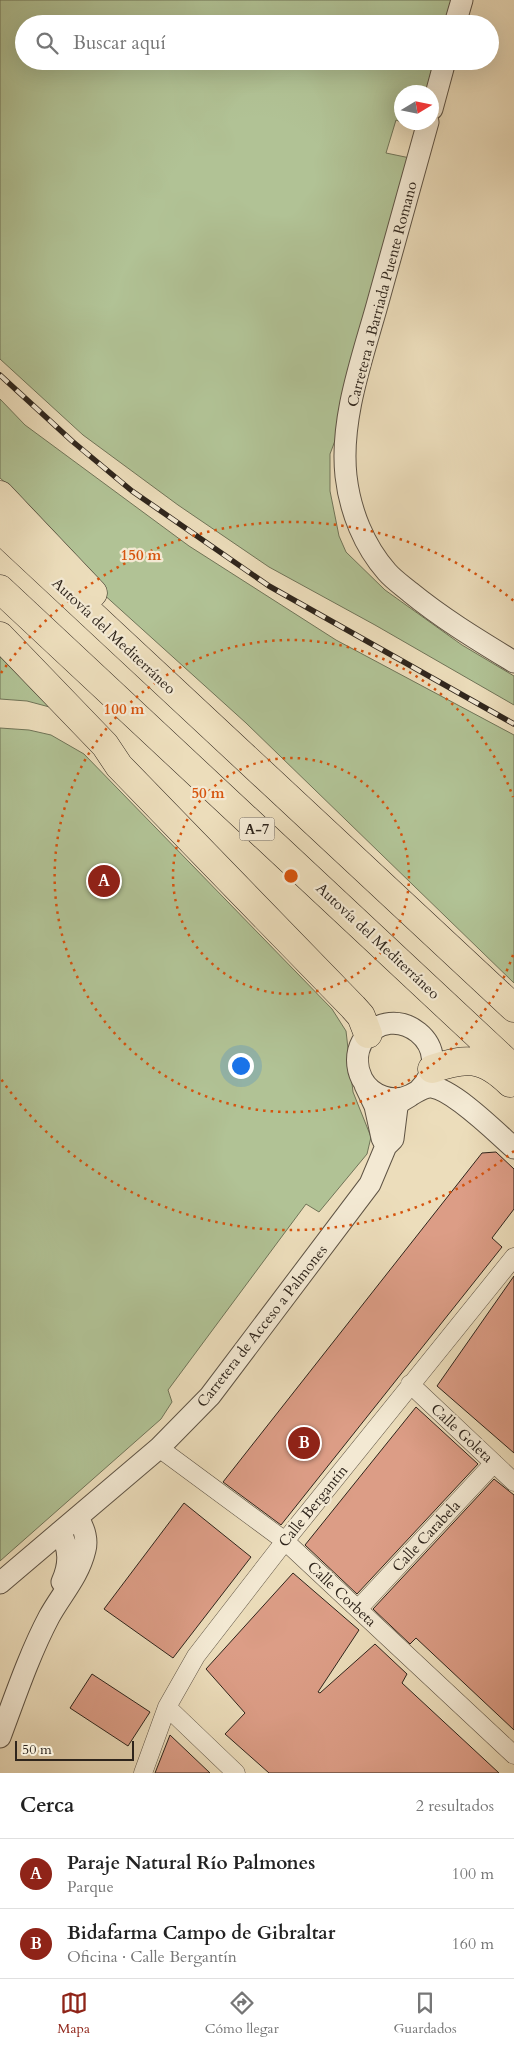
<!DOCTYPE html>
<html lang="es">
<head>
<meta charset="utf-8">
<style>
  :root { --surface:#fff; --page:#f2f2f2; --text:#222; --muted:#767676; --line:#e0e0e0; --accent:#8f2418 }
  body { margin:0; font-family:Cardo,serif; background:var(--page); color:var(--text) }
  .compass { position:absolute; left:394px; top:85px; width:45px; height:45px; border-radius:50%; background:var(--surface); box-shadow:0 5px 20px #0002; rotate:80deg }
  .scale { position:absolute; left:15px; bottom:12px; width:119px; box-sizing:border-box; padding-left:5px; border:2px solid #2f251c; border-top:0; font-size:14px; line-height:18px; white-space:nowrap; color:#2f251c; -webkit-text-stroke:4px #f3e9d3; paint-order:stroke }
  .you { position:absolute; left:240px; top:1065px; width:18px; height:18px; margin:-12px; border:4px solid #fff; border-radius:50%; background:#1a73e8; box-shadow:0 0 0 8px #1a73e833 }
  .badge { display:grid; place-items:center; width:32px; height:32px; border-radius:50%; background:var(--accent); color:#fff; font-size:16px; font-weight:700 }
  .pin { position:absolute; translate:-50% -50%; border:2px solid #fff; box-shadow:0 1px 5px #0006 }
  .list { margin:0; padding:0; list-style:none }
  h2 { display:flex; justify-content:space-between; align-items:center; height:65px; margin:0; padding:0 20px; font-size:21px }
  h2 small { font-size:16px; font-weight:400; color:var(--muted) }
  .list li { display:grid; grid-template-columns:32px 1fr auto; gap:15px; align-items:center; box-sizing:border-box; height:70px; padding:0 20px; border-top:1px solid var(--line) }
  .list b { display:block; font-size:19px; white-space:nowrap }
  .list p { margin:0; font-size:16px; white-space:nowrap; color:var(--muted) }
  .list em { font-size:16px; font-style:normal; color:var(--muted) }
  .icon { flex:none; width:28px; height:28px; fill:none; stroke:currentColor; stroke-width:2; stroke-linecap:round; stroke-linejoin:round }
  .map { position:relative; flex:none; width:514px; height:1773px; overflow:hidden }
  .search { position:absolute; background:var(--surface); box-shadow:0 5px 20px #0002; left:15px; right:15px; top:15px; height:55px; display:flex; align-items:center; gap:12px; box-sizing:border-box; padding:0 18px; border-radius:28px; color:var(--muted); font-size:19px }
  .sheet { height:205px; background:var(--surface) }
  nav { display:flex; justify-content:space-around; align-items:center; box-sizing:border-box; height:70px; border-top:1px solid var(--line); background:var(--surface); font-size:14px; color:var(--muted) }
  nav a { display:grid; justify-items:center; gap:2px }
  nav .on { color:var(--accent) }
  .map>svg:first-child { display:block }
  .green { fill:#b1c295; stroke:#707458 }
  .building { fill:#dc9d86; stroke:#2f251c }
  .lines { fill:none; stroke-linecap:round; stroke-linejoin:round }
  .minor-casing { stroke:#5e5344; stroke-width:19 }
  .tertiary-casing { stroke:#5e5344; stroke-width:23 }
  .motorway-casing { stroke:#2f251c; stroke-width:29 }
  .minor { stroke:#f3e9d3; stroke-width:18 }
  .tertiary { stroke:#f3e9d3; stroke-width:21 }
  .motorway { stroke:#ecddbb; stroke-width:28 }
  .rail-casing { stroke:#2f251c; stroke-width:5.5 }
  .rail { stroke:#f3e9d3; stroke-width:4; stroke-dasharray:11; stroke-linecap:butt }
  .ring { fill:none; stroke:#d6540e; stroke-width:2.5; stroke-dasharray:2.5 5 }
  .labels { text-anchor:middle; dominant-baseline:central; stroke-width:4.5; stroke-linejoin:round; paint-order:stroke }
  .shield { fill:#f3e9d3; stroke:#6a6053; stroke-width:1 }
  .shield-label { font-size:14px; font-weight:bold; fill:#2f251c }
  .street-label { font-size:15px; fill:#2f251c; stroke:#f3e9d3 }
  .centre { fill:#d6540e; stroke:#f3e9d3; stroke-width:2.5 }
  .ring-label { font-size:15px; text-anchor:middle; font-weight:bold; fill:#d6540e; stroke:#f3e9d3; stroke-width:4.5; stroke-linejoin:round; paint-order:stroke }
</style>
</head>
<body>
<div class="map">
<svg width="514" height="1773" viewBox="0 0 514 1773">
  <rect width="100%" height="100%" fill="#ecddbb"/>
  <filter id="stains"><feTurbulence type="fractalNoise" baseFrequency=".004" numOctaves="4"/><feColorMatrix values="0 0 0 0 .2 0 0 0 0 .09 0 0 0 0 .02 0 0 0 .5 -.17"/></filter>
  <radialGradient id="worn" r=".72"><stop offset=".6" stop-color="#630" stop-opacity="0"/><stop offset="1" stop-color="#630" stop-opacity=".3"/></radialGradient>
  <!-- green -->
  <path class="green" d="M 0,0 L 453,0 L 447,24 L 24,24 L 24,61 L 436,61 L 428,92 L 402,92 L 401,122 L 396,120 L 386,153 L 410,158 L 339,430 L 330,454 L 330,491 L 339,536 L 346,552 L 385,590 L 462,645 L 514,676 L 514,705 L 375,625 L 269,567 L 178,505 L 83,435 L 0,359 Z
    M 0,399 L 25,425 L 189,546 L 336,640 L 514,735 L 514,983 L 246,723 L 101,592 L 14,490 L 0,478 Z
    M 0,649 L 57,709 L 27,701 L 0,699 Z
    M 0,728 L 29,730 L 51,735 L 84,754 L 332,1009 L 346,1031 L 353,1092 L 371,1137 L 367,1154 L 319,1212 L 306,1204 L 168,1390 L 172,1402 L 161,1419 L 0,1561 Z"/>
  <!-- building -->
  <path class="building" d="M 496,1152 L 514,1169 L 514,1209 L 492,1238 L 502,1247 L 281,1525 L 223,1482 L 482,1153 Z
    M 514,1276 L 514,1453 L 437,1386 Z
    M 416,1407 L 478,1464 L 357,1594 L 305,1545 Z
    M 494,1479 L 514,1495 L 514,1730 L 416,1638 L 410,1644 L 373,1609 Z
    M 184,1503 L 251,1557 L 173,1658 L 104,1609 Z
    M 293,1573 L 359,1630 L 318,1692 L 320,1693 L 375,1644 L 407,1674 L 402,1683 L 499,1773 L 269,1773 L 225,1734 L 245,1713 L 206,1669 Z
    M 92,1674 L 150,1712 L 128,1746 L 70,1708 Z
    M 170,1735 L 210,1773 L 155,1773 Z"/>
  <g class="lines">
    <!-- minor casing -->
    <g class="minor-casing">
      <path id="minor" d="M 410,1384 L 514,1482
        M 159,1448 L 285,1541 L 514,1755
        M 358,1609 L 494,1463
        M 167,1707 L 236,1773
        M 143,1773 L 167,1707 L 196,1656 L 285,1541 L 514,1257"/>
    </g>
    <!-- tertiary casing -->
    <g class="tertiary-casing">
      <path id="tertiary" d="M 455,24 L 462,0
        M 432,109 L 445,61
        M 428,122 C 411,185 393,247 376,309 C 361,362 340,421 346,476 C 350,511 364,546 387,572 C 394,580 403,586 410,592 C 443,619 478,640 514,662
        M 365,1085 L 375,1106 L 382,1138 L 386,1146
        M 418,1091 C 463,1048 392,994 362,1042 C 356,1053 356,1067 362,1079 C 371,1096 393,1104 411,1095 C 417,1092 424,1086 432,1087 C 454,1090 497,1133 514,1148
        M 60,1532 C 70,1549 70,1564 62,1582
        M 0,1583 L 159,1448 L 210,1396 L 370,1184 L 386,1146 L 393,1139 L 397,1107 L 400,1102 L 410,1096
        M 0,1737 C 15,1697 29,1655 49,1617 C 61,1595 79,1576 85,1550 C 88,1538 84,1528 78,1518"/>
    </g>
    <!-- motorway casing -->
    <g class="motorway-casing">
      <path id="motorway" d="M 0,495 L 93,593
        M 0,529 L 514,1008
        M 0,589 L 514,1069
        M 0,636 L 105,745 L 119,766 L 353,1007 L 361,1016 L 368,1034
        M 432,1069 C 467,1057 483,1057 510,1083"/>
    </g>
    <!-- minor -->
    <use href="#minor" class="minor"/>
    <!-- tertiary -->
    <use href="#tertiary" class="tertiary"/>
    <!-- motorway -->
    <use href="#motorway" class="motorway"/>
    <!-- rail casing -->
    <g class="rail-casing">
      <path id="rail" d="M 0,375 L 72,441 L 132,491 L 269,586 L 514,724"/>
    </g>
    <!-- rail -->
    <use href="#rail" class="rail"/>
  </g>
  <!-- distance rings -->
  <g class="ring">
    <circle cx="291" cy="876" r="118"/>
    <path d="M513 955A236 236 0 1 1 513 797"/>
    <path d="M514 1151A354 354 0 0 1 1 1079M1 673A354 354 0 0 1 514 601"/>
  </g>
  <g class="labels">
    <!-- shield labels -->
    <rect class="shield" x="239.5" y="817.5" width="35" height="23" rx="4"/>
    <g class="shield-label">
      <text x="257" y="829">A-7</text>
    </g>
    <!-- street labels -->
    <g class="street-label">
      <text transform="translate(382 294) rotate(-75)">Carretera a Barriada Puente Romano</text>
      <text transform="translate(114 636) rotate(43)">Autovía del Mediterráneo</text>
      <text transform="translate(378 941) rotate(43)">Autovía del Mediterráneo</text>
      <text transform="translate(262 1326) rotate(-52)">Carretera de Acceso a Palmones</text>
      <text transform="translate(462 1433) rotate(43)">Calle Goleta</text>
      <text transform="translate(313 1506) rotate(-51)">Calle Bergantín</text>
      <text transform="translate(426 1536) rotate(-47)">Calle Carabela</text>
      <text transform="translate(342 1594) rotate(43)">Calle Corbeta</text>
    </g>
  </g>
  <circle cx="291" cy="876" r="8" class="centre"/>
  <g class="ring-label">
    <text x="141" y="560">150 m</text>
    <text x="124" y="714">100 m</text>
    <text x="208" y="798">50 m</text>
  </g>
  <rect width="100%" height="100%" filter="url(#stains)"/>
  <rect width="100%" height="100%" fill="url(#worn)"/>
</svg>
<svg class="compass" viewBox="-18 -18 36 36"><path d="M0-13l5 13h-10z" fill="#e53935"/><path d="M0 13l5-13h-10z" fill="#767676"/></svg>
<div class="scale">50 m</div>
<div class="you"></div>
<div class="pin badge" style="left:104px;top:881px">A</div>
<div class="pin badge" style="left:304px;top:1443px">B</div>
<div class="search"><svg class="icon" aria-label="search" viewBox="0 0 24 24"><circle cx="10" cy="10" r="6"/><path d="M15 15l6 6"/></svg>Buscar aquí</div>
</div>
<section class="sheet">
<h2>Cerca<small>2 resultados</small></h2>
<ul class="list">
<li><span class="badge">A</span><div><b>Paraje Natural Río Palmones</b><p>Parque</p></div><em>100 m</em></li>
<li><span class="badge">B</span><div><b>Bidafarma Campo de Gibraltar</b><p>Oficina · Calle Bergantín</p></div><em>160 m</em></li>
</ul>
</section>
<nav>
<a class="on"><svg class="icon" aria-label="map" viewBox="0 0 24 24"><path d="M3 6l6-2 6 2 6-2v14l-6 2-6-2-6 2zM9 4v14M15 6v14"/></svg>Mapa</a>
<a><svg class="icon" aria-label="directions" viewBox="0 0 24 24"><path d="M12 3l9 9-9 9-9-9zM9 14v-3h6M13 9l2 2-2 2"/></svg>Cómo llegar</a>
<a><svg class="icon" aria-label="saved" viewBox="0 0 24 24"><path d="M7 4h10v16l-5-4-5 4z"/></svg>Guardados</a>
</nav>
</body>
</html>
